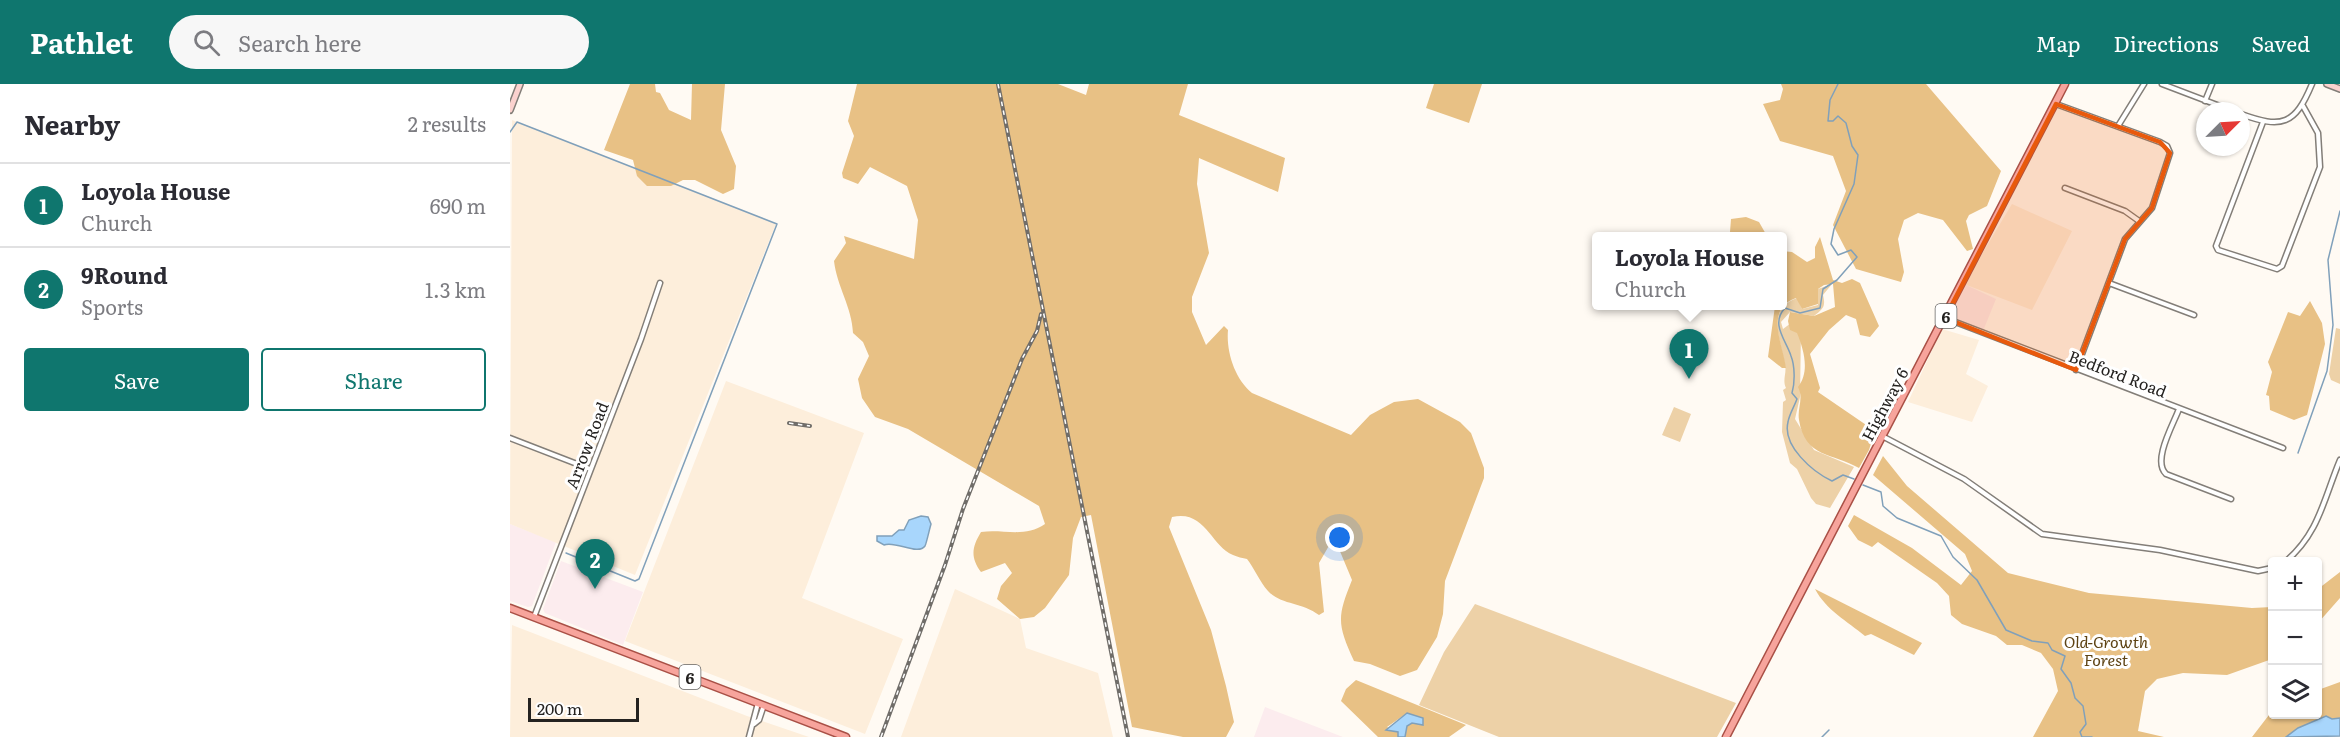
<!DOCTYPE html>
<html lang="en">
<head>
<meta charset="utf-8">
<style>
  :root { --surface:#fff; --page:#f7f7f7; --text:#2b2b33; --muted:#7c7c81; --line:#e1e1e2; --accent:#0f766e }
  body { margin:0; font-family:Literata,serif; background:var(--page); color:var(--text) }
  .controls { position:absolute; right:18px; bottom:18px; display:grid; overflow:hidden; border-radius:6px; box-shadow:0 2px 4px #0004 }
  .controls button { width:54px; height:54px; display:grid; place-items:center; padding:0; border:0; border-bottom:2px solid var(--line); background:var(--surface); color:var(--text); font:30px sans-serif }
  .compass { position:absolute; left:1686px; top:18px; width:54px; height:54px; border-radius:50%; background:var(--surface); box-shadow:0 2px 4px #0004; rotate:66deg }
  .scale { position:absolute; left:18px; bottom:15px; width:111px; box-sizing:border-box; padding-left:6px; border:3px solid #242220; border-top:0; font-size:16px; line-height:21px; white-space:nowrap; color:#242220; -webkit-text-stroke:4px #fff; paint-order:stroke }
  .you { position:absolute; left:830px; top:454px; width:21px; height:21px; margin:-15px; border:4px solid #fff; border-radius:50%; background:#1a73e8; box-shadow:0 0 0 9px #1a73e833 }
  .badge { display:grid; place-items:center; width:39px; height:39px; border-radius:50%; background:var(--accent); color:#fff; font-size:20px; font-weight:700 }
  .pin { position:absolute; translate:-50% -50px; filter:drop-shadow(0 2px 3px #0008) }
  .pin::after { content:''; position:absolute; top:32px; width:21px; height:18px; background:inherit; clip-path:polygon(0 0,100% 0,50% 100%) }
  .popup { position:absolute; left:1082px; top:148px; width:195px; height:78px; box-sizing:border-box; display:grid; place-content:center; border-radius:6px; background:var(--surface); filter:drop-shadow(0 2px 4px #0005); font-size:20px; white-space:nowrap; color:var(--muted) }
  .popup b { font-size:22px; color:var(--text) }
  .popup::after { content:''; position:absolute; left:50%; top:100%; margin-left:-12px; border:12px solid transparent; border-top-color:var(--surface) }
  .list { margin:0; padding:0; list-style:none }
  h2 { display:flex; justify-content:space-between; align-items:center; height:78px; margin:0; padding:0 24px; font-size:26px }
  h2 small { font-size:20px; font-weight:400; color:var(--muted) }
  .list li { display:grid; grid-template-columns:39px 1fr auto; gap:18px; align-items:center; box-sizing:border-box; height:84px; padding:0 24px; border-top:2px solid var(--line) }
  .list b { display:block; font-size:22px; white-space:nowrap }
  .list p { margin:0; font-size:20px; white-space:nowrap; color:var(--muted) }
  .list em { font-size:20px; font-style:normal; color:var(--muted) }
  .actions { display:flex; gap:12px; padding:18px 24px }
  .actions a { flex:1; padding:14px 0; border:2px solid var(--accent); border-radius:6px; text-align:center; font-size:21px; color:var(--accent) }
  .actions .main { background:var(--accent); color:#fff }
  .icon { flex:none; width:33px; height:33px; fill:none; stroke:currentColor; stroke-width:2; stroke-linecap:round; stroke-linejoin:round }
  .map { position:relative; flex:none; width:1830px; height:653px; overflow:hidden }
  header { display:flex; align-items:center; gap:36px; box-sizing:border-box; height:84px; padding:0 30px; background:var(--accent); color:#fff }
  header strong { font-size:28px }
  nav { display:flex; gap:33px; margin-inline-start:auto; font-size:21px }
  .search { width:420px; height:54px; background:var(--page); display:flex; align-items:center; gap:15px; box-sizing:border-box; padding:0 21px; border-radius:33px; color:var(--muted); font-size:22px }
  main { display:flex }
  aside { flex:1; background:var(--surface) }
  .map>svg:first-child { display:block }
  .commercial { fill:#fcecee }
  .industrial { fill:#fdeedb }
  .green { fill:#edd1a7 }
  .forest { fill:#e8c185 }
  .water { fill:#a8d6fc; stroke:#80a0ba; stroke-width:1.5 }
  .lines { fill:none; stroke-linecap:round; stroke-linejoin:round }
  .stream { stroke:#80a0ba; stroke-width:1.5 }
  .street-casing { stroke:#837e78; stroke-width:7 }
  .secondary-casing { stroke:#837e78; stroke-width:8 }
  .primary-casing { stroke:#a95046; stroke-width:9 }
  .street { stroke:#fff; stroke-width:4 }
  .secondary { stroke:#fbd2ce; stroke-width:5 }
  .primary { stroke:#f7a49c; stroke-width:6 }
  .rail-casing { stroke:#706d69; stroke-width:4 }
  .rail { stroke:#fff; stroke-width:1.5; stroke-dasharray:4.5; stroke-linecap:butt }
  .marked { fill:#e8590c; fill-opacity:0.2; stroke:#e8590c; stroke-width:4.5; stroke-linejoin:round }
  .labels { text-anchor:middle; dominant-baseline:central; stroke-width:6; stroke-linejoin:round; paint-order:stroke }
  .shield { fill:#fff; stroke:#666463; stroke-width:1.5 }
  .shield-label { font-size:15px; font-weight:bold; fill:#242220 }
  .street-label { font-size:16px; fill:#242220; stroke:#fff }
  .park-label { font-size:16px; font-style:italic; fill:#5e4314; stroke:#fff }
</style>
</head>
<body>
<header>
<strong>Pathlet</strong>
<div class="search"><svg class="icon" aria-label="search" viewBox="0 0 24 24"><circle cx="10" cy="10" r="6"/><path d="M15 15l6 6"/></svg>Search here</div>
<nav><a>Map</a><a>Directions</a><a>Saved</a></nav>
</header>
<main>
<aside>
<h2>Nearby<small>2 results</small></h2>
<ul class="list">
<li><span class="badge">1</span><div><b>Loyola House</b><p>Church</p></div><em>690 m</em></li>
<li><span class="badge">2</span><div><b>9Round</b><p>Sports</p></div><em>1.3 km</em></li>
</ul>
<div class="actions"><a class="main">Save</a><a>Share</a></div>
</aside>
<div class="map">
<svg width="1830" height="653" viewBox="0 0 1830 653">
  <rect width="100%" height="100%" fill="#fffaf3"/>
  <!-- commercial -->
  <path class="commercial" d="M 1454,200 L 1486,215 L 1473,247 L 1438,232 Z
    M 0,440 L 46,458 L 22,522 L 18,523 L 0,517 Z
    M 51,477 L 133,508 L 113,561 L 35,529 L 33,525 Z
    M 755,623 L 833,653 L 744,653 Z"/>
  <!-- industrial -->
  <path class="industrial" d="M 2,36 L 266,140 L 125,491 L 0,440 Z
    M 1502,120 L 1562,147 L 1522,226 L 1454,200 Z
    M 1432,245 L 1469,256 L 1456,290 L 1478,302 L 1462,338 L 1398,318 Z
    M 216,297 L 354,349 L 292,514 L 393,555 L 355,650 L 115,557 Z
    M 445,505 L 510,535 L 516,564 L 588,589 L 603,653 L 391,653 Z
    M 2,541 L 237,632 L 299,653 L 0,653 Z"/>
  <!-- green -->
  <path class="green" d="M 1322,200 L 1313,211 C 1316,223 1313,225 1304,232 L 1280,228 L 1271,238 L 1273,245 L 1281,239 L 1291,246 L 1290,313 L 1285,335 L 1304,366 L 1344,383 L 1320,424 L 1306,420 L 1301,414 L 1287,385 L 1280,379 L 1272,348 L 1273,318 L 1276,316 L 1273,306 L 1276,304 C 1272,296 1277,289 1275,281 C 1271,258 1255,225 1287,214 L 1292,225 L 1308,221 L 1308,205 Z
    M 1826,244 L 1830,245 L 1830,300 L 1821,296 L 1819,290 Z
    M 1164,323 L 1181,330 L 1170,358 L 1152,351 Z
    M 965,520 L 1226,619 L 1207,653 L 989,653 L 909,621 L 934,568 Z"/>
  <!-- forest -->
  <path class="forest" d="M 120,0 L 145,0 L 146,8 L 150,9 L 159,26 L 181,36 L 182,0 L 215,0 L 211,46 L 226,82 L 224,105 L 213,110 L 185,96 L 173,96 L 161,102 L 137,102 L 127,92 L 123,76 L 94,66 Z
    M 347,0 L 548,0 L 576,11 L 579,0 L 678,0 L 669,31 L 775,74 L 768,108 L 689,74 L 687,100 L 699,169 L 682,213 L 682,228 L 696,261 L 714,242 L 718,246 C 716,268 725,295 742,309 L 841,351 L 860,331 L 884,318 L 908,315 L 950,338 L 961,349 L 974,384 L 974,394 L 935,497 L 933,530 L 927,553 L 907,586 L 890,592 L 860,580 L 844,577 C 827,540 827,533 842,496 L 824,453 L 809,479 L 814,528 L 809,531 C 792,518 771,521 758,507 C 750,498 744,484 737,475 C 733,474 727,473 723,471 C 701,462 695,425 662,433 L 659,443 L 701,546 L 716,602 L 724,638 L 716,653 L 673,653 L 622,643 L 581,431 L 571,433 L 563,454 L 559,491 L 535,524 L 524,533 L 510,535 L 487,515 L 491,502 L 502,489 L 495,479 L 471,488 C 460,473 462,463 471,448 C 494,445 515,454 535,440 L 529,422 L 398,345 L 365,333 L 352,314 L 348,295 L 359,272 L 353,258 L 343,249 C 342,223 327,203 324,177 L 336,159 L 334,152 L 404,175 L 408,136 L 397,102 L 360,83 L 348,100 L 333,94 L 332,89 L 344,52 L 338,37 Z
    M 924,0 L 972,0 L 959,39 L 916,24 Z
    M 1271,0 L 1416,0 L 1491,87 L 1477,122 L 1459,131 L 1456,137 L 1463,165 L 1457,167 L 1433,136 L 1408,129 L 1394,136 L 1388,155 L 1394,188 L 1391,198 L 1346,185 L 1323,141 L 1336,107 L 1323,72 L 1270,57 L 1253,20 L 1270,16 L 1273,5 Z
    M 1236,133 L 1249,138 L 1257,152 L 1223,152 L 1220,148 L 1221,135 Z
    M 1310,153 L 1323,196 L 1332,199 L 1342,195 L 1350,199 L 1369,242 L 1360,253 L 1350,251 L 1346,235 L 1336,231 L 1319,246 L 1300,270 L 1310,304 L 1308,308 L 1365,347 L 1359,366 L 1349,384 C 1323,369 1295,374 1289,336 C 1287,324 1294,315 1288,303 C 1300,288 1294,266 1287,249 L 1280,246 L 1278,237 L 1280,228 L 1304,232 L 1325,223 L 1323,200 L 1314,201 L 1308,205 L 1308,220 L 1292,225 L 1286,214 C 1254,225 1273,261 1276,284 L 1272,284 L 1258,273 L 1265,222 L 1272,222 L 1272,167 L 1282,168 L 1297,178 L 1305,174 L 1305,163 Z
    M 1800,217 L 1812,239 L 1815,260 L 1797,331 L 1784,336 L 1760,326 L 1759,312 L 1756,311 L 1762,288 L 1758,278 L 1778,228 L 1790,232 Z
    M 1373,372 L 1397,402 L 1498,489 L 1579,509 L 1742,524 L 1762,523 L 1762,575 L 1717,591 L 1673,589 L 1647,595 L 1635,607 L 1628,647 L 1654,653 L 1523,653 L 1548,607 L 1543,585 L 1531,569 L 1512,561 L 1497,561 L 1486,552 L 1452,540 L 1441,531 L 1439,512 L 1427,499 L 1368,458 L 1362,463 L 1348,456 L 1338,442 L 1344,431 L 1402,464 L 1451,501 L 1462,487 L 1455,470 L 1363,391 Z
    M 1830,488 L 1830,514 L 1808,539 L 1808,505 Z
    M 1305,505 L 1412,559 L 1404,571 L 1361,550 L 1355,552 C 1337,537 1316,526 1305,505 Z
    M 846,596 L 956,641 L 939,653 L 895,653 L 897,642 L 902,639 L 897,629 L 877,643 L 888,648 L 888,653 L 868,653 L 831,617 L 836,605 Z
    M 1830,598 L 1830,634 L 1788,644 L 1776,653 L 1742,653 L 1762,627 L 1762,630 L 1808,630 L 1808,606 Z"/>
  <!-- water -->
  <path class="water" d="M 411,432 L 418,433 L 421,440 C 420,443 416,461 415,462 C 408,472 385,456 374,461 L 367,457 L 367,452 L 382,452 L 389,446 L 394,446 L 399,436 Z
    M 897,629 L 913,634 L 913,641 L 902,639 L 897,642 L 895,653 L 888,653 L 888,648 L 876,646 Z
    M 1816,632 L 1822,635 L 1830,634 L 1830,652 L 1776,653 L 1788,644 Z"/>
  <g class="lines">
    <!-- stream -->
    <path class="stream" d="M 1328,0 L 1320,16 L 1318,37 L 1323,37 L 1328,32 L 1336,39 L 1342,62 L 1348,71 L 1344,100 L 1324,145 L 1321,160 L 1328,171 L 1341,166 L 1347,173 L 1327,196 L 1313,205 L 1310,224 L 1290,229 L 1275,224 C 1260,240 1276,256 1281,272 C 1285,282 1285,299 1282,309 L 1287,315 C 1284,323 1279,331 1278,338 C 1272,362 1303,388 1322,397 L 1333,391 L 1344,395
      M 0,48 L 7,38 L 267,140 L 129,495 L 125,497 L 56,469
      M 1788,369 L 1817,287 L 1823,241 L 1818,176 L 1830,127
      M 1353,401 L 1371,408 L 1373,422 L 1387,434 L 1431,452 L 1443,473 L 1467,496 L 1496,546 L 1522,557 L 1538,559 L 1542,566 L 1555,572 L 1551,585 L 1561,599 L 1565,614 L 1573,622 L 1576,640 L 1570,648 L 1572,653 L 1582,653
      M 1312,653 L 1319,646"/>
    <!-- street casing -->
    <g class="street-casing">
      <path id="street" d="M 1652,0 L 1723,27
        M 1695,17 L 1702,0
        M 1546,20 L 1650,58 L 1657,62 L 1660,69 L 1642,124 L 1615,155 L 1566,286
        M 1731,30 C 1772,45 1785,41 1802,0
        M 1753,38 L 1706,162 L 1708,166 L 1767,185 L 1772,182 L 1810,83 L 1808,49 L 1793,22
        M 1608,42 L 1634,0
        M 1555,104 L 1615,127 L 1629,137
        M 1599,199 L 1684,231
        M 1435,234 L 1773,364
        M 1669,325 C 1663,341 1642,377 1656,390 L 1721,415
        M 1372,352 L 1454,395 L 1532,450 L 1650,466 L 1748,487 L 1762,484
        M 0,354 L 80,385
        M 1775,478 C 1809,450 1814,414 1830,376
        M 24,533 L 131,255 L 150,199
        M 244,640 L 249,636 L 254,621
        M 239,653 L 248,619"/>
    </g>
    <!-- secondary casing -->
    <g class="secondary-casing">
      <path id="secondary" d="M 1817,0 L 1830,5
        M 0,26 L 10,0"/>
    </g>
    <!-- primary casing -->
    <g class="primary-casing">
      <path id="primary" d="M 0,524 L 336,653
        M 1216,653 L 1555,0"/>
    </g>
    <!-- street -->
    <use href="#street" class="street"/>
    <!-- secondary -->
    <use href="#secondary" class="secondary"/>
    <!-- primary -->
    <use href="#primary" class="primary"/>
    <!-- rail casing -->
    <g class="rail-casing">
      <path id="rail" d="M 488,0 L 618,653
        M 279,339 L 300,342
        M 371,653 L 435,481 L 453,425 L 512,275 L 527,247 L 531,230"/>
    </g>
    <!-- rail -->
    <use href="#rail" class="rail"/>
  </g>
  <!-- marked area -->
  <path class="marked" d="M 1546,20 L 1650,58 L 1660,69 L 1642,124 L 1615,155 L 1566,286 L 1435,234 Z"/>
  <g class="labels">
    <!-- shield labels -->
    <g class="shield">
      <rect x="1425.5" y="220" width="21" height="24" rx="4.5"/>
      <rect x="169.5" y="581" width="21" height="24" rx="4.5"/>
    </g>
    <g class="shield-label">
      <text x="1436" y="232">6</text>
      <text x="180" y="593">6</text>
    </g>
    <!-- street labels -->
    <g class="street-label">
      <text transform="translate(1608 289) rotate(21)">Bedford Road</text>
      <text transform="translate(1374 320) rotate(-62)">Highway 6</text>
      <text transform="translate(76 361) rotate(-69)">Arrow Road</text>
    </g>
    <!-- park labels -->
    <g class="park-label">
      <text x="1596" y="557">Old-Growth<tspan x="1596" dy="18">Forest</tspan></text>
    </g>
  </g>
</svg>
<div class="controls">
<button>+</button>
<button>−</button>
<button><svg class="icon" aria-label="layers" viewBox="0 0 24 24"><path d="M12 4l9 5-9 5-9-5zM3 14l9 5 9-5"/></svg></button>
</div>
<svg class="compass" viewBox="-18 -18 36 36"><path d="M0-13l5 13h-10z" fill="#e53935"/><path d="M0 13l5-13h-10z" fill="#7c7c81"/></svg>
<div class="scale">200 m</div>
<div class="you"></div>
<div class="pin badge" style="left:1179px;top:295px">1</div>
<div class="popup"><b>Loyola House</b>Church</div>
<div class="pin badge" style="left:85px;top:505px">2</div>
</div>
</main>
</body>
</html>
